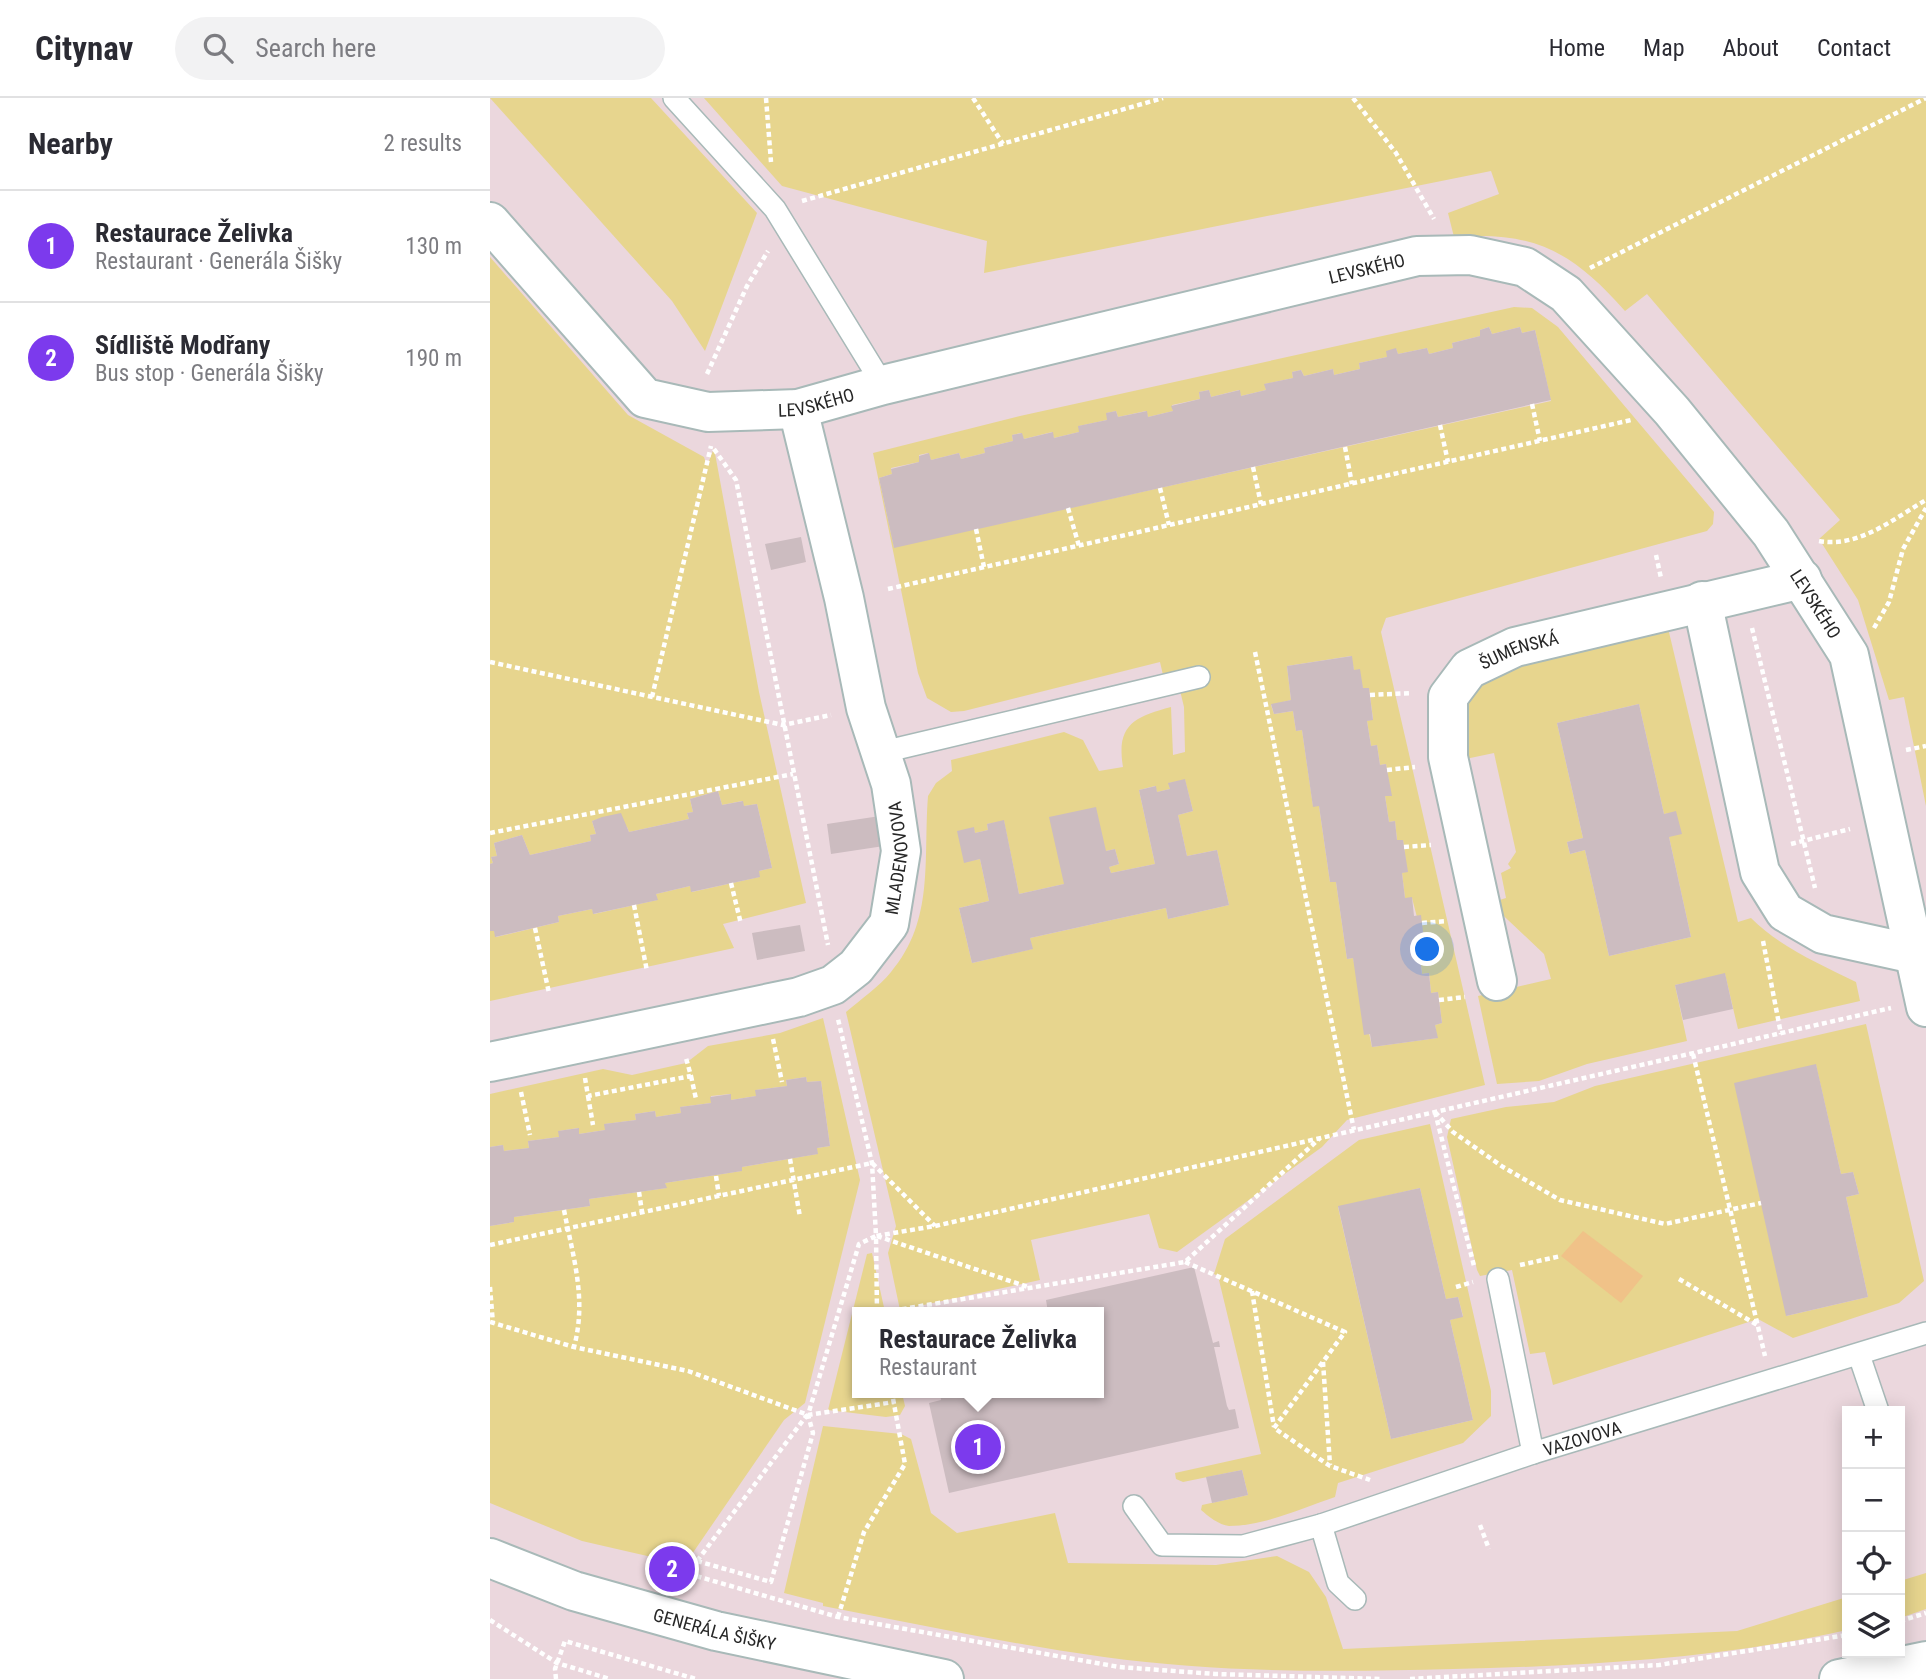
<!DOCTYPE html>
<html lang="en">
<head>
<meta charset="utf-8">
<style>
  :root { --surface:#fff; --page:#f2f2f3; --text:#2b2b33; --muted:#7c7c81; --line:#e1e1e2; --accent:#7c3aed }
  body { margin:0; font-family:"Roboto Condensed",sans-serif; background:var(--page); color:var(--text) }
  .controls { position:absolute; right:21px; bottom:21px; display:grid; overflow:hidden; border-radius:0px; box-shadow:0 4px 18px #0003 }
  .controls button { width:63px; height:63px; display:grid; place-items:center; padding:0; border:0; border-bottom:2px solid var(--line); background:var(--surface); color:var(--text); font:35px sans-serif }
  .you { position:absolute; left:938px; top:852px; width:24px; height:24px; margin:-18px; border:5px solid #fff; border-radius:50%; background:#1a73e8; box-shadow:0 0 0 10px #1a73e833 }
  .badge { display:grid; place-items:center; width:46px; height:46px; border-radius:50%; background:var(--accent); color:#fff; font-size:23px; font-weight:700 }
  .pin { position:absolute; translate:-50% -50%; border:4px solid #fff; box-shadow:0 2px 7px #0006 }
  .popup { position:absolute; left:362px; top:1209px; width:252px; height:91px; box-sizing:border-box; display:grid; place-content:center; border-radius:0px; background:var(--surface); filter:drop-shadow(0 2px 5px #0005); font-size:23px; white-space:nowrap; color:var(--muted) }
  .popup b { font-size:26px; color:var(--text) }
  .popup::after { content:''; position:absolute; left:50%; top:100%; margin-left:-14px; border:14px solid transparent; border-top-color:var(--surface) }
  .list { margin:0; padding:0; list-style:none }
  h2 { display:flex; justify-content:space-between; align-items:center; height:91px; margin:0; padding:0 28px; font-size:30px }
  h2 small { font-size:23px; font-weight:400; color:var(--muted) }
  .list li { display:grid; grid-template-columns:46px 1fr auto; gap:21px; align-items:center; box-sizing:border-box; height:112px; padding:0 28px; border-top:2px solid var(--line) }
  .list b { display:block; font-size:26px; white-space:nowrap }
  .list p { margin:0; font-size:23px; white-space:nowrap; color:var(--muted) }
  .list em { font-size:23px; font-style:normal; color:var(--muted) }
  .icon { flex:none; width:38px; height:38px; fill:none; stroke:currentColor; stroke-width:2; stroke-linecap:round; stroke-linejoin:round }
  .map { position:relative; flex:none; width:1436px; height:1581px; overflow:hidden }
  header { display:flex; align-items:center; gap:42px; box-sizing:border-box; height:98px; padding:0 35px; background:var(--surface); border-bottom:2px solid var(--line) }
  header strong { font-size:33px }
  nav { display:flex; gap:38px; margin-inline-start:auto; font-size:24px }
  .search { width:490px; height:63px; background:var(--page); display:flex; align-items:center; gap:18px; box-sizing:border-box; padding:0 24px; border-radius:38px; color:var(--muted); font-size:26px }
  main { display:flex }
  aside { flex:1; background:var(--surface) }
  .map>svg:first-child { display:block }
  .green { fill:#e7d58e; fill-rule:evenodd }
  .pitch { fill:#f0c288 }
  .building { fill:#ccbcc0 }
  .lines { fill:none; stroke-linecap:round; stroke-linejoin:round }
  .service-casing { stroke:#a8b9b8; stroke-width:24 }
  .minor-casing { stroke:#a8b9b8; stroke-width:42 }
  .secondary-casing { stroke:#a8b9b8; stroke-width:42 }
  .path { stroke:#fff; stroke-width:4.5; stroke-dasharray:5 3.5; stroke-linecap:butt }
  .service { stroke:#fff; stroke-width:21 }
  .minor { stroke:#fff; stroke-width:38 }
  .secondary { stroke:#fff; stroke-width:38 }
  .labels { text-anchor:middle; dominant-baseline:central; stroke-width:5; stroke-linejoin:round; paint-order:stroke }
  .street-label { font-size:18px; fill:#272727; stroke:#fff }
</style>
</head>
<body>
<header>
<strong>Citynav</strong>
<div class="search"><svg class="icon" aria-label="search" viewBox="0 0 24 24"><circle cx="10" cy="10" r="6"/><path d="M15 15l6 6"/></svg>Search here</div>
<nav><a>Home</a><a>Map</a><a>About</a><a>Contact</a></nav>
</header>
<main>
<aside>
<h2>Nearby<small>2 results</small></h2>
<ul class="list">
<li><span class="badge">1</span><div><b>Restaurace Želivka</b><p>Restaurant · Generála Šišky</p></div><em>130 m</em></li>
<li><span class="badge">2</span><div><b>Sídliště Modřany</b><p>Bus stop · Generála Šišky</p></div><em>190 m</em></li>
</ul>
</aside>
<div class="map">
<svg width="1436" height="1581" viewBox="0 0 1436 1581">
  <rect width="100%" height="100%" fill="#ebd7dd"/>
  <!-- green -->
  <path class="green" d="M 0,0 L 161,0 L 267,115 L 215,253 L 182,203 Z
    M 214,0 L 1436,0 L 1436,708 L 1414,599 L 1399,602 L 1368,502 L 1329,441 L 1350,422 L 1157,196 L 1135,213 C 1082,153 1044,133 964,139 L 958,115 L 1009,96 L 1001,73 L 494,175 L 497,143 L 292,88 Z
    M 0,159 L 138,317 L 214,359 L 217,368 L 224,350 L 269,594 L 316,805 L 233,826 L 244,850 L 0,903 L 0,833 L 4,833 L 6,839 L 69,824 L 68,818 L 102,811 L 104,816 L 167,802 L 166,796 L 200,788 L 202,794 L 269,779 L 269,773 L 282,770 L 267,706 L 254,708 L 252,703 L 232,707 L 228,693 L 200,701 L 203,714 L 197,715 L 199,721 L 139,734 L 137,729 L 112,720 L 102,723 L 106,736 L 100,737 L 101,743 L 40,757 L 32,737 L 4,745 L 7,758 L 1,759 L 3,765 L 0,766 Z
    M 1024,209 L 1042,210 L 1068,229 L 1224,414 L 1223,426 L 1217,433 L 896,520 L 891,534 L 995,987 L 857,1022 L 832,1049 L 687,1154 L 669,1150 L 659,1116 L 541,1142 L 550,1182 L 410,1212 L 398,1155 L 406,1128 L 356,914 C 371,901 389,889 401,874 C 445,822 433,761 438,698 L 446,685 L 462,673 L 461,662 L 574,634 L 593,642 L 609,673 L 633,669 C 626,627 644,619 681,609 L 683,657 L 695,654 L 694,609 L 686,576 L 673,577 L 670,564 L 474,613 L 461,614 L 437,600 L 428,575 L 383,355 L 530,318 ZM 999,229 L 1002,236 L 1030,229 L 1032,235 L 1045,232 L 1061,303 L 404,449 L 389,380 L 402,376 L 401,370 L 429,364 L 429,357 L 438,355 L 441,362 L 469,355 L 471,361 L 495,355 L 494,350 L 523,343 L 522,337 L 531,335 L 534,341 L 562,334 L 564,340 L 589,334 L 589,328 L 617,322 L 617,315 L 626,313 L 628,319 L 656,313 L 658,319 L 683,313 L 682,307 L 710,301 L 709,294 L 719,292 L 721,299 L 749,292 L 751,298 L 776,292 L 775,286 L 803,280 L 802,274 L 811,272 L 814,278 L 843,271 L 844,277 L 870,271 L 869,265 L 897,259 L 906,251 L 908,256 L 937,250 L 939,256 L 963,250 L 962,245 L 990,238 L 990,232 ZM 861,558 L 864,572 L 873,590 L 879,590 L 883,621 L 877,623 L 881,648 L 887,647 L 890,667 L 896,666 L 901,698 L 895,698 L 899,724 L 905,723 L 907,742 L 913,742 L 917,773 L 912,775 L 915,800 L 922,800 L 935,850 L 929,851 L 932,876 L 939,875 L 941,895 L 948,894 L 952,925 L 945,927 L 947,940 L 882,949 L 863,860 L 857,861 L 846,784 L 840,784 L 829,708 L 823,708 L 812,632 L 806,633 L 803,613 L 784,616 L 781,607 L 801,602 L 797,568 ZM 695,682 L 703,713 L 688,717 L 697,758 L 727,752 L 739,807 L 678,821 L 676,810 L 540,840 L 542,851 L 482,865 L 469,810 L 499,803 L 490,761 L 474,764 L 483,729 L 485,735 L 498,732 L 497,726 L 514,723 L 529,796 L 574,786 L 616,753 L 625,751 L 629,766 L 619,769 L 621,775 L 665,766 L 649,692 L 665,688 L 667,694 L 680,691 L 679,685 Z
    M 1178,530 L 1248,824 L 1261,820 C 1291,850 1330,866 1366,884 L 1370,903 L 1248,931 L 1235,876 L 1185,887 L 1197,943 L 1097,966 L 1049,983 L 1007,986 L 988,898 L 1061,881 L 1054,856 L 1000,805 L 1016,800 L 1011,775 L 1021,770 L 1018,766 L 1026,754 L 1004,655 L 966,663 L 978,593 L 1016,568 ZM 1149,606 L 1174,716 L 1186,714 L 1179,739 L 1201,839 L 1119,858 L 1095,752 L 1080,756 L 1077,744 L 1093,740 L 1067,625 Z
    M 333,920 L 370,1082 L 315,1305 L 294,1322 L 200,1459 L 175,1451 L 166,1460 L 92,1443 L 0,1405 L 0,1128 L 24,1124 L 24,1119 L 100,1108 L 99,1101 L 176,1090 L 175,1085 L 251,1073 L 252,1069 L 327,1056 L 327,1050 L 340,1048 L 331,983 L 317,984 L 316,979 L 296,982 L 297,988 L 266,992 L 266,998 L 241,1002 L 240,996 L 221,998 L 221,1005 L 190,1009 L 191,1015 L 166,1019 L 165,1013 L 145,1016 L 146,1022 L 115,1026 L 115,1032 L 89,1036 L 88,1030 L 69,1033 L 69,1039 L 38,1043 L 39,1050 L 14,1053 L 13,1047 L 0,1049 L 0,996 L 113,971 L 142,977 L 196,965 L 218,948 L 290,935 Z
    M 1376,926 L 1434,1183 L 1409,1205 L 1303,1240 L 1268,1221 L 1063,1287 L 1055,1254 L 1040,1256 L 1022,1172 L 990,1178 L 987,1172 L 957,1039 L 961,1021 L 1016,1009 L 1064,1004 L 1105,988 ZM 1326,967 L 1351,1076 L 1363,1074 L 1369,1096 L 1356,1099 L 1378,1199 L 1296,1218 Z
    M 940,1026 L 1001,1293 L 1001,1318 L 973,1345 L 848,1385 L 845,1399 C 812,1410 774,1428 739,1428 C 729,1427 718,1418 711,1412 L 712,1407 L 758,1397 L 752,1372 L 693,1384 L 686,1381 L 685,1375 L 771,1356 L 728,1178 L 724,1176 L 735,1141 L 869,1042 ZM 930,1090 L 956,1201 L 968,1199 L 973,1218 L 960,1222 L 983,1322 L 901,1341 L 848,1109 Z
    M 382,1155 L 395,1214 L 367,1214 L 367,1295 L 412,1295 L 415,1308 L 410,1317 L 396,1319 L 338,1312 L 377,1156 Z
    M 333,1328 L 411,1336 L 421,1341 L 441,1415 L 467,1435 L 565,1415 L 578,1465 L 726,1467 L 787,1458 L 819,1474 L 836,1499 L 853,1551 L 1247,1533 L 1357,1499 L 1357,1532 C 1228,1561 1095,1568 963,1571 C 846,1574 730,1575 614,1559 C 520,1546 426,1526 333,1508 L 333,1505 L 294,1495 Z
    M 1436,1475 L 1436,1511 L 1410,1520 L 1410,1483 Z"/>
  <!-- pitch -->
  <path class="pitch" d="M 1093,1133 L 1153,1178 L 1131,1205 L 1071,1158 Z"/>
  <!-- building -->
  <path class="building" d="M 999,229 L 1002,236 L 1030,229 L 1032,235 L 1045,232 L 1061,302 L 404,450 L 389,380 L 402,376 L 401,371 L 429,364 L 429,358 L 439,355 L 441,362 L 469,355 L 471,361 L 495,355 L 494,350 L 523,343 L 522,337 L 532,335 L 534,341 L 563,334 L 564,340 L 589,334 L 588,328 L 617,322 L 616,315 L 626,313 L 628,319 L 657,313 L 658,319 L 683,313 L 681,308 L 710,301 L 709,294 L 719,292 L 721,299 L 750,292 L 751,298 L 776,292 L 774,286 L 803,280 L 802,274 L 811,272 L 814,278 L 843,271 L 844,277 L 870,271 L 869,265 L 897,259 L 896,253 L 906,250 L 908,256 L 937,250 L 939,256 L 963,250 L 962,245 L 990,238 L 990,232 Z
    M 311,439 L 316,464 L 281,472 L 275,446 Z
    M 862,558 L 864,572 L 870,571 L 873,590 L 879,590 L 883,622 L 877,623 L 881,648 L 887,647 L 890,667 L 896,666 L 902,698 L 895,698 L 899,724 L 905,723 L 907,742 L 913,742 L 918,774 L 912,775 L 915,800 L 922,799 L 924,818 L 931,817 L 935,850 L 929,851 L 932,876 L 939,875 L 941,895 L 948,894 L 952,925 L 945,927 L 948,940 L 882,949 L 880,936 L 874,937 L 863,860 L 857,861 L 846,784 L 840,784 L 829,708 L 823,709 L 812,632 L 806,633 L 803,613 L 784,616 L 781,606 L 801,602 L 797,568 Z
    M 1149,606 L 1174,716 L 1186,713 L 1192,736 L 1179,739 L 1201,839 L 1119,858 L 1095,752 L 1080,756 L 1077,744 L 1093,740 L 1067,625 Z
    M 695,681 L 703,713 L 688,717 L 697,758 L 727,752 L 739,807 L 678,821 L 676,810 L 540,840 L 543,851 L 482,865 L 469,810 L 499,803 L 490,761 L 474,765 L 467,733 L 484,729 L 485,735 L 498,732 L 497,726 L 514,722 L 529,796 L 574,786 L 559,719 L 606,709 L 616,753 L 625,751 L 629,766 L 619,769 L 621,775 L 665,766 L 649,692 L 666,688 L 667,694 L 680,691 L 678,685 Z
    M 228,693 L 232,707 L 253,703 L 254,708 L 267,706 L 282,770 L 269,773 L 270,779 L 201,794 L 200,788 L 166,796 L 168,802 L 103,816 L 102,811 L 68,818 L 69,824 L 5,839 L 4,833 L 0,833 L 0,766 L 3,765 L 1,759 L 7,758 L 4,745 L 32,737 L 40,757 L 101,743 L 100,737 L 106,736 L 102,723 L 112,719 L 131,715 L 139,734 L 199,721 L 197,715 L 203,714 L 200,701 Z
    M 390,718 L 394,748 L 341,756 L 337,726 Z
    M 310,827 L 315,853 L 267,862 L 262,835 Z
    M 1235,875 L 1243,911 L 1193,922 L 1185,887 Z
    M 1326,966 L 1351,1076 L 1363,1074 L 1369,1096 L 1356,1099 L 1378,1199 L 1296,1218 L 1244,985 Z
    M 316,979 L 317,984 L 331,983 L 340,1048 L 327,1050 L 328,1056 L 252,1069 L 252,1073 L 175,1085 L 177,1090 L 99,1101 L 100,1108 L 24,1119 L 24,1124 L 0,1128 L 0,1049 L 13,1047 L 14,1053 L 39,1050 L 38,1043 L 69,1039 L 68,1033 L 89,1030 L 89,1036 L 115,1032 L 114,1026 L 146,1022 L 145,1016 L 165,1013 L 166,1019 L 191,1015 L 190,1009 L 221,1005 L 220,999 L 241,996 L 241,1002 L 266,998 L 265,992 L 297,988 L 296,982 Z
    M 930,1090 L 956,1201 L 968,1199 L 973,1219 L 960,1222 L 983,1322 L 901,1341 L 848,1108 Z
    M 704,1169 L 723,1245 L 729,1243 L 730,1249 L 724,1249 L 737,1308 L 739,1312 L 745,1311 L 749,1330 L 459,1395 L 439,1305 L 451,1302 L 450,1295 L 609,1295 L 609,1214 L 558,1214 L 556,1202 Z
    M 752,1372 L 758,1397 L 722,1405 L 716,1379 Z"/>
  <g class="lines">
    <!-- service casing -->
    <g class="service-casing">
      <g id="service">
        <path d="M 184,0 L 285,111 L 393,287"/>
        <path d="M 393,654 L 709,579"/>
        <path d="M 1008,1181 L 1043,1355"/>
        <path d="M 1369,1257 L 1388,1313"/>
        <path d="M 644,1408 L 672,1447 L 753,1448 L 831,1427"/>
        <path id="s1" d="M 865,1501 L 848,1485 L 831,1427 L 1043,1355 L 1436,1235"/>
      </g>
    </g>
    <!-- minor casing -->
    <g class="minor-casing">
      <g id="minor">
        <path id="s2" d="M 0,124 L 155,300 L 218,314 L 308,311 L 393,287 L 927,158 L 980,157 L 1035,169 L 1076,196 L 1182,313 L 1281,435 L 1359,557 L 1436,909"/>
        <path d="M 1212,503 L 1270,774 L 1295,814 L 1333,836 L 1424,856 L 1436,853"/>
        <path id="s3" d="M 1007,883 L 958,659 L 958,599 L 979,571 L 1025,549 L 1312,481"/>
        <path id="s4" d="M 0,964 L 309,899 L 343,887 L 366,869 L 399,826 L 411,753 L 401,686 L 376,610 L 354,500 L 308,311"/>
      </g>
    </g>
    <!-- secondary casing -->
    <g class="secondary-casing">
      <g id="secondary">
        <path id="s5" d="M 0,1460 L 84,1493 L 226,1533 L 454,1581"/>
        <path d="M 1349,1581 L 1436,1563"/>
      </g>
    </g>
    <!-- path -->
    <path class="path" d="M 276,0 L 281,64
      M 483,0 L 513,46
      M 863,0 L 906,55 L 944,121
      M 312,103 L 673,0
      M 1100,170 L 1436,0
      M 217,276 L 257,188 L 278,153
      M 1042,306 L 1050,343
      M 950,327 L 958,364
      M 855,349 L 862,386
      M 224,351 L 246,382 L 338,847
      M 763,369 L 771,406
      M 670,390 L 679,427
      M 578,410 L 589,448
      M 486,431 L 494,469
      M 1329,443 C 1369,450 1403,421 1436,402
      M 1166,457 L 1171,480
      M 398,491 L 1141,322
      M 1262,530 L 1325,790
      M 1384,530 L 1399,504 L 1413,451 L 1436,410
      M 765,554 L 864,1032
      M 0,564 L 293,627 L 341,617
      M 880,597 L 922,595
      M 162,599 L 221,348
      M 1416,652 L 1436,648
      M 897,672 L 925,669
      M 0,735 L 303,676
      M 1301,746 L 1360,731
      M 914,749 L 941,747
      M 241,785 L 251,826
      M 144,807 L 157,873
      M 932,825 L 957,823
      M 45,830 L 59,895
      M 1273,843 L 1291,936
      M 949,902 L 975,899
      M 283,941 L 292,984
      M 1203,956 L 1275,1258
      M 201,978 L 206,1001
      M 95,980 L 98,998 L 201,978 L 196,960
      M 31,994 L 40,1037
      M 98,998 L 103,1027
      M 945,1014 L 963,1034 L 1013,1069 L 1070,1102 L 1175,1126 L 1271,1105
      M 945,1014 L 984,1168
      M 300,1061 L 310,1119
      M 226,1078 L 229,1098
      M 149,1094 L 152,1114
      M 74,1112 C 83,1159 97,1201 84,1249
      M 387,1138 L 541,1190
      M 0,1147 L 382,1065 L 445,1128
      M 695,1164 L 855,1234 L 784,1330 L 840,1368 L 880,1382
      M 1030,1167 L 1071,1158
      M 1189,1181 L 1269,1228
      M 0,1189 L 3,1226
      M 966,1189 L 983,1184
      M 762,1193 L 784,1329
      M 387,1214 L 386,1138 L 445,1128 L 1401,910
      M 395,1214 L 695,1164 L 830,1040
      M 0,1224 L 84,1249 L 198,1273 L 318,1317 L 404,1304
      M 833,1264 L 840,1367
      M 990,1427 L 999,1451
      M 207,1463 L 281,1484 L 323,1335 L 318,1317 L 369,1146 L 386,1138 L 382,1065 L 348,921
      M 182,1471 L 348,1519 L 629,1569 L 725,1576 L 893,1581
      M 183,1471 L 207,1463 L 317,1317
      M 348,1519 L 374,1434 L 415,1366 L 402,1295
      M 0,1522 L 67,1565 L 120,1581
      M 1410,1523 L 1436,1515
      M 66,1581 L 65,1571 L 75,1543 L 206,1581
      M 920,1581 L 1169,1567 L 1357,1537"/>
    <!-- service -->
    <use href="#service" class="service"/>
    <!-- minor -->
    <use href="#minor" class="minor"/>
    <!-- secondary -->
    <use href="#secondary" class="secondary"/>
  </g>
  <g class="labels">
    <!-- street labels -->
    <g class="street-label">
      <text stroke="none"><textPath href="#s2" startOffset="975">LEVSKÉHO</textPath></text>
      <text stroke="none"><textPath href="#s2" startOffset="408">LEVSKÉHO</textPath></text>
      <text stroke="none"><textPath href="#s2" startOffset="1584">LEVSKÉHO</textPath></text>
      <text stroke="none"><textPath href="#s3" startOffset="378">ŠUMENSKÁ</textPath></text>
      <text stroke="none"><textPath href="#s4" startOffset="502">MLADENOVOVA</textPath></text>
      <text stroke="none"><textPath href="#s1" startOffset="359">VAZOVOVA</textPath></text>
      <text stroke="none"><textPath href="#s5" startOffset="236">GENERÁLA ŠIŠKY</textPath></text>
    </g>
  </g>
</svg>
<div class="controls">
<button>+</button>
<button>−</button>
<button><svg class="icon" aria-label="locate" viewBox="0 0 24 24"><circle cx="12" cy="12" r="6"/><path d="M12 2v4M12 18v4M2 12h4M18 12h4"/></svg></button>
<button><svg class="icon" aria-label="layers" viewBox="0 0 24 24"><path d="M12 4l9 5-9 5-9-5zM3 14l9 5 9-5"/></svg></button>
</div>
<div class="you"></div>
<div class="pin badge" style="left:488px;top:1349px">1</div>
<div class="popup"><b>Restaurace Želivka</b>Restaurant</div>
<div class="pin badge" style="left:182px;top:1471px">2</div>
</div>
</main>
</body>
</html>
